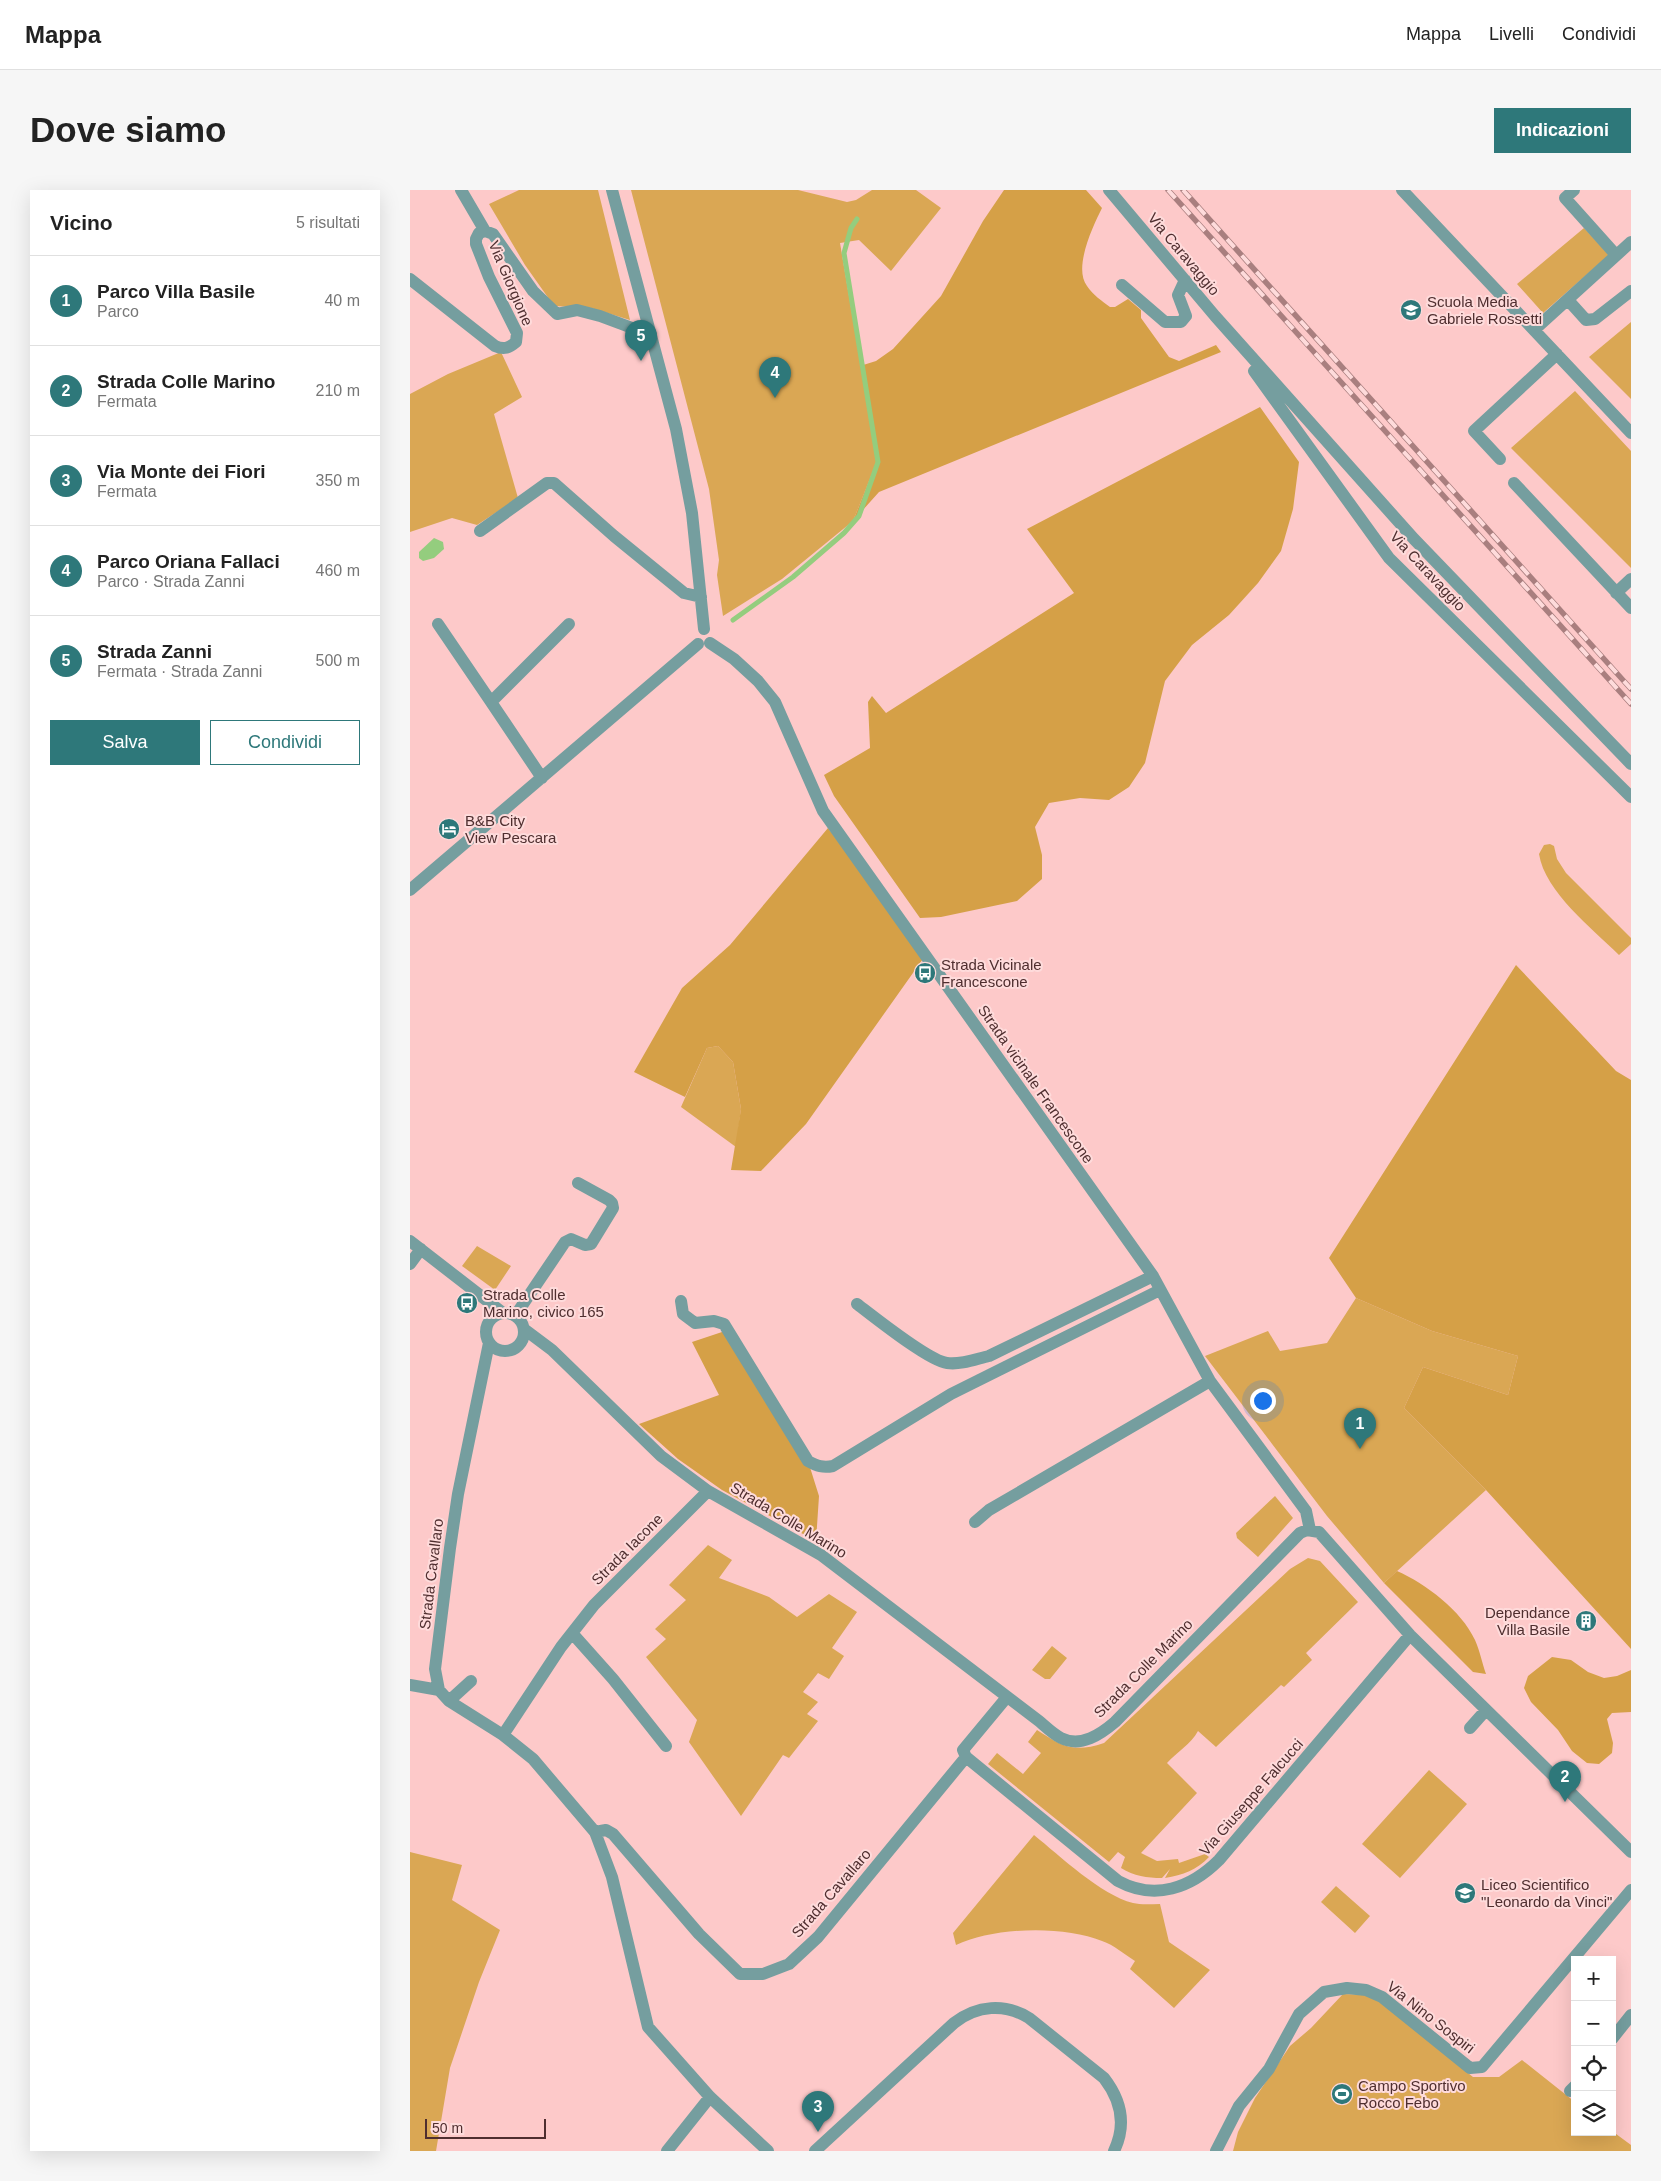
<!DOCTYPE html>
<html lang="it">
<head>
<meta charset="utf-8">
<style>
  :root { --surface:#fff; --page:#f6f6f6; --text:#222; --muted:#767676; --line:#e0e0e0; --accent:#2e787a }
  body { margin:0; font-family:Helvetica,sans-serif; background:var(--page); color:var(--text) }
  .controls { position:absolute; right:15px; bottom:15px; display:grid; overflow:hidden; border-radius:0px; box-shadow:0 5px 20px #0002 }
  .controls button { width:45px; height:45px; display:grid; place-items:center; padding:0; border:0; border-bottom:1px solid var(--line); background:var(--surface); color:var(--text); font:25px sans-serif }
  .scale { position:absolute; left:15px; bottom:12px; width:121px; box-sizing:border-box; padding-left:5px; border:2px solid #4f2e2f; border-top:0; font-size:14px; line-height:18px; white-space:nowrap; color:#4f2e2f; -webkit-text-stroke:4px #fedbdb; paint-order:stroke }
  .you { position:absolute; left:852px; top:1210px; width:18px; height:18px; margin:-12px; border:4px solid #fff; border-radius:50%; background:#1a73e8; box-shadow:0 0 0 8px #1a73e833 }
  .badge { display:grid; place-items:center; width:32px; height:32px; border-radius:50%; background:var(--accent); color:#fff; font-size:16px; font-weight:700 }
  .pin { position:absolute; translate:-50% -41px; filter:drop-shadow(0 1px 2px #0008) }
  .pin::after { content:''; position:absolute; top:26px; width:18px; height:15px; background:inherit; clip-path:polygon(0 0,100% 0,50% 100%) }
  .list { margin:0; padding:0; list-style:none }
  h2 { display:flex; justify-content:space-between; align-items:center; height:65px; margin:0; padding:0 20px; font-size:21px }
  h2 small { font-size:16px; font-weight:400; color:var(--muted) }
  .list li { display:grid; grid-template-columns:32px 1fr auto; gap:15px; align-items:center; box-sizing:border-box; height:90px; padding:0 20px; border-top:1px solid var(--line) }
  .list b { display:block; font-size:19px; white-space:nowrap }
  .list p { margin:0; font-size:16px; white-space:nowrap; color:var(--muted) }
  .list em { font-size:16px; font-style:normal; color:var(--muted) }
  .actions { display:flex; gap:10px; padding:15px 20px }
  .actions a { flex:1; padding:11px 0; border:1px solid var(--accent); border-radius:0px; text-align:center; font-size:18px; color:var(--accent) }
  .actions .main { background:var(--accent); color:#fff }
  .icon { flex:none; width:28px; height:28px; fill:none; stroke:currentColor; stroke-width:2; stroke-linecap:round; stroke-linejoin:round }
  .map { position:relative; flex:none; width:1221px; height:1961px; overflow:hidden; border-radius:0px }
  header { display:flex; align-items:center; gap:30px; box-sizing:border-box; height:70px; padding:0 25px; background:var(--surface); border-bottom:1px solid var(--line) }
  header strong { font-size:24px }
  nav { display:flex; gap:28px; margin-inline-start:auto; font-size:18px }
  .intro { display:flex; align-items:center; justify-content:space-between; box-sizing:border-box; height:120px; padding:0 30px }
  h1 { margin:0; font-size:35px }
  .button { padding:12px 22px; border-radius:0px; background:var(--accent); color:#fff; font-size:18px; font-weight:700 }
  main { display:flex; gap:30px; padding:0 30px }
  aside { flex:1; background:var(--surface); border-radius:0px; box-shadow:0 5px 20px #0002 }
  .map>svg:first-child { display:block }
  .green { fill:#daa754 }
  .forest { fill:#d5a047 }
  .water { fill:#94cd7e }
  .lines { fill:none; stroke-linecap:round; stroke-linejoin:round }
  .stream { stroke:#94cd7e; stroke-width:5 }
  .minor { stroke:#759e9f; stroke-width:12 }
  .rail-casing { stroke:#a97f7f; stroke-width:5.5 }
  .rail { stroke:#fedbdb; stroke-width:4; stroke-dasharray:11; stroke-linecap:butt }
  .labels { text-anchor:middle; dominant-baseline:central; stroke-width:4; stroke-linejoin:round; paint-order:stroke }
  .street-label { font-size:15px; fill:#4f2e2f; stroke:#fedbdb }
  .poi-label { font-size:15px; fill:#4f2e2f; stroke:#fedbdb; text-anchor:start }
</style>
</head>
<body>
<header>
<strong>Mappa</strong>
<nav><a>Mappa</a><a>Livelli</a><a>Condividi</a></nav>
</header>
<div class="intro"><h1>Dove siamo</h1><a class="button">Indicazioni</a></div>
<main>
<aside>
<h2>Vicino<small>5 risultati</small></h2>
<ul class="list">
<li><span class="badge">1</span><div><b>Parco Villa Basile</b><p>Parco</p></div><em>40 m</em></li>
<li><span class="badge">2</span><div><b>Strada Colle Marino</b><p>Fermata</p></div><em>210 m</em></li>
<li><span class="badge">3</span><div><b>Via Monte dei Fiori</b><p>Fermata</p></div><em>350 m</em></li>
<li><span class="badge">4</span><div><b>Parco Oriana Fallaci</b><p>Parco · Strada Zanni</p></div><em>460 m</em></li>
<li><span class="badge">5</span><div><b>Strada Zanni</b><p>Fermata · Strada Zanni</p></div><em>500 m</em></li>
</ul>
<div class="actions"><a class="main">Salva</a><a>Condividi</a></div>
</aside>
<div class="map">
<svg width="1221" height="1961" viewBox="0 0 1221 1961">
  <rect width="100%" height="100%" fill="#fdc9c9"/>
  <!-- green -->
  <path class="green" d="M 109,0 L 188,0 L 220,130 L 181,118 L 144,116 L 115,75 L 79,14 Z
    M 221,0 L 388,0 L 437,12 L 446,10 L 462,0 L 506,0 L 531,18 L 481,81 L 449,50 L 430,53 L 467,271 L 443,331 L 372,389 L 313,426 L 307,385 L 309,370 L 299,299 Z
    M 1174,38 L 1199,65 L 1133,123 L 1107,94 Z
    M 1221,132 L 1221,209 L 1179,167 Z
    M 91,162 L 112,207 L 84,224 L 108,308 L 67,335 L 42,328 L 0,342 L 0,204 L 38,184 Z
    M 1165,201 L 1221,261 L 1221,378 L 1101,258 Z
    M 1140,654 L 1144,656 L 1147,669 L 1156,683 L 1221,748 L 1221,754 L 1209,765 C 1182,738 1135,702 1129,664 L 1134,655 Z
    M 308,856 L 323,872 L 331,919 L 326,957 L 271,917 L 297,858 Z
    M 67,1056 L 101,1076 L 85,1100 L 52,1076 Z
    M 946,1108 L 1022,1141 L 1108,1166 L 1098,1205 L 1013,1177 L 994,1218 L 1076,1300 L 974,1393 L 917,1326 L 795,1166 L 858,1141 L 870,1161 L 917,1153 Z
    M 865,1306 L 883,1328 L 848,1367 L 827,1348 L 826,1343 Z
    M 298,1355 L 322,1370 L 309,1388 L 359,1407 L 387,1427 L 419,1404 L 447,1422 L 422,1458 L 434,1466 L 419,1489 L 408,1483 L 393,1502 L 408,1512 L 397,1524 L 408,1531 L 379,1568 L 373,1565 L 331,1626 L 279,1552 L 287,1530 L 236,1467 L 256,1449 L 245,1439 L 276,1410 L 259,1395 Z
    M 898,1368 L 910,1371 L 948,1412 L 896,1463 L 902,1470 L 874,1497 L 871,1495 L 806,1557 L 788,1541 C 781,1554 767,1562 757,1573 L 787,1603 L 731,1663 L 747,1671 L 768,1669 L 769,1673 L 795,1664 L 799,1667 C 787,1680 773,1685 755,1688 L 760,1679 L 752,1688 C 737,1688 724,1686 711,1678 L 715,1667 L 708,1662 L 699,1672 L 578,1574 L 587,1563 L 613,1584 L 631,1563 L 618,1552 L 627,1540 C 653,1557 664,1563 694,1553 L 880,1379 Z
    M 642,1456 L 657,1468 L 640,1489 L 635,1489 L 622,1480 Z
    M 1019,1580 L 1057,1614 L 990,1688 L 952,1654 Z
    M 624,1645 C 650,1666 691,1705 723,1713 C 731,1715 741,1714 750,1714 L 759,1752 L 800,1780 L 764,1818 L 720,1779 L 725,1771 C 714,1764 704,1755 692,1751 C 653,1735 584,1737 546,1755 L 543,1743 Z
    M 0,1662 L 52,1675 L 42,1710 L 90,1740 L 69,1792 L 40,1878 L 26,1961 L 0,1961 Z
    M 926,1696 L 960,1726 L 945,1743 L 911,1712 Z
    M 933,1804 L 962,1805 L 1063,1887 L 1089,1887 L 1112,1870 L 1165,1912 L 1165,1942 L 1202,1941 L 1221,1955 L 1221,1961 L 823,1961 L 828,1942 L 845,1908 L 880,1856 L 901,1838 Z"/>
  <!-- forest -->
  <path class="forest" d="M 594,0 L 676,0 L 692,18 C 683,36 663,78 677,96 C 683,105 692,111 700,117 L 705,117 L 718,109 L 731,120 L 731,128 L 759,167 L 769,171 L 806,155 L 811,162 L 469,302 L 443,331 L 467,271 L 450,176 L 466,171 L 483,159 L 531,106 L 573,31 Z
    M 850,217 L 889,272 L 883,319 L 871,361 L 848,393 L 819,425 L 782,455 L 755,491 L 735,573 L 719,597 L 699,610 L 670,608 L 639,613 L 625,637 L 632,665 L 632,689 L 607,711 L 531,727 L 510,728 L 424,606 L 414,585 L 460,558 L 458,512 L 462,506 L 476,523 L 664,403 L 617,339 Z
    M 418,638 L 515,766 L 396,934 L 351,981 L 321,980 L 331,919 L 323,872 L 308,856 L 297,858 L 275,907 L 224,882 L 272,798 L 320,755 Z
    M 1106,775 L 1206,881 L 1221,890 L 1221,1459 L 1076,1300 L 994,1218 L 1013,1177 L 1098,1205 L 1108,1166 L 1022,1141 L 946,1108 L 919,1068 Z
    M 318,1140 L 398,1271 L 409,1306 L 406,1351 L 312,1300 L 268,1269 L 229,1234 L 309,1205 L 282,1152 Z
    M 987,1381 C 1016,1394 1051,1420 1065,1450 C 1070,1461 1072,1473 1076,1484 L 1063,1482 L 974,1393 Z
    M 1142,1467 L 1161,1470 L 1178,1482 L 1194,1488 L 1207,1486 L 1221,1480 L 1221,1522 L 1202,1523 L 1197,1529 L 1203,1553 L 1202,1563 L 1189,1574 L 1177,1573 L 1162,1561 L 1148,1540 L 1121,1512 L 1114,1498 L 1118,1486 Z"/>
  <!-- water -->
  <path class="water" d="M 24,348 L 33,352 L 34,359 L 24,368 L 13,371 L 9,368 L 9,362 Z"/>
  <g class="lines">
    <!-- stream -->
    <path class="stream" d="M 323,430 L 383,387 L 434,343 L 449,326 L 468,272 L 434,63 L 441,38 L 447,29"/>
    <!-- minor -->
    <path class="minor" d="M 51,0 L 75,41
      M 202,0 L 266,239 L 282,323 L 294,439
      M 699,0 L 805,126 L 1004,349 L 1221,574
      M 992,0 L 1221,243
      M 1164,0 L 1155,8 L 1206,65
      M 0,89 L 85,156 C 94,160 99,158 106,152 L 107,143 L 79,87 L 66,54 L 66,49 L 69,43 L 75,41 L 83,44 L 123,101 L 147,124 L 167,120 L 190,126 L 241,145
      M 712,95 L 755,132 L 771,132 L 776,126 L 768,105 L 775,90
      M 1158,110 L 1176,130 L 1185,129 L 1221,101
      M 1124,140 L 1221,52
      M 844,181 L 979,368 L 1221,607
      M 1090,269 L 1064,241 L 1147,164
      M 1104,293 L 1221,418
      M 70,341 L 137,293 L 144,293 L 204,346 L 274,403 L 291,407
      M 1206,403 L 1221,389
      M 28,434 L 81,512 L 159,434
      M 300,453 L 324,469 L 348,491 L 365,512 L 413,621 L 743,1086 L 800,1191 L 896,1321 L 900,1340
      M 81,512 L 132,588
      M 0,700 L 288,454
      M 0,1051 L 93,1123
      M 0,1074 L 11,1059
      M 271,1111 L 273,1124 L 285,1133 L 304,1131 L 314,1134 L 398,1271 C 407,1276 413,1278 423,1276 L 541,1204 L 750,1100
      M 447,1114 C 464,1127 519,1171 537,1173 C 551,1175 566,1169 579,1166 L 743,1086
      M76 1142a19 19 0 1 1 38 0a19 19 0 1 1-38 0Z
      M 105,1126 L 155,1052 L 161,1049 L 175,1055 L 181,1054 L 203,1018 L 202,1013 L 199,1010 L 168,993
      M 114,1139 L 142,1160 L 251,1266 L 298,1301 L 411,1365 L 629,1531 C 636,1537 643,1544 651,1548 C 671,1558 691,1544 705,1532 L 890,1343 L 897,1340 L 909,1342 L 1000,1445 L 1221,1662
      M 79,1153 L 48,1304 L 40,1358 L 25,1479 L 29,1500 L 39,1511 L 93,1545 L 123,1569 L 185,1642 L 202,1687 L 238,1837 L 300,1907 L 358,1961
      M 565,1332 L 579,1320 L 800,1191
      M 162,1443 L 203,1489 L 256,1556
      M 0,1495 L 29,1500
      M 597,1507 L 553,1560 L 556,1567 L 708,1691 C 745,1711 781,1698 809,1670 L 1000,1445
      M 39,1511 L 61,1491
      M 1060,1538 L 1076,1520
      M 93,1545 L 151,1457 L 184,1415 L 298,1301
      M 185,1642 L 196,1640 L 203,1644 L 289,1744 L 330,1784 L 353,1784 L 379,1774 L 408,1747 L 556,1567
      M 1202,1849 L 1221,1825
      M 1160,1901 L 1165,1896
      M 257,1961 L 300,1907
      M 405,1961 L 544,1833 C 567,1815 595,1813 619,1828 L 694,1888 C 711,1910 717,1934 704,1961
      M 806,1961 L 829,1916 L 859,1879 L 889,1824 L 914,1802 L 937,1798 L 956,1800 L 972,1807 L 1060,1878 L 1072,1877 L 1221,1700"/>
    <!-- rail casing -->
    <g class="rail-casing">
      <path id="rail" d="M 758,0 L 1221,514
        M 773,0 L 1221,499"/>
    </g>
    <!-- rail -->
    <use href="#rail" class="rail"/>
  </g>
  <!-- icons -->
  <defs>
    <g id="school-disc" transform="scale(1.125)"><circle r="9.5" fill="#2e787a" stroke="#fedbdb"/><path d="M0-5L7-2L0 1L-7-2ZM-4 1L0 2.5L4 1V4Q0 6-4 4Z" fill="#fff"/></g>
    <g id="hotel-disc" transform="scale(1.125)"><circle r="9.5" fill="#2e787a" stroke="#fedbdb"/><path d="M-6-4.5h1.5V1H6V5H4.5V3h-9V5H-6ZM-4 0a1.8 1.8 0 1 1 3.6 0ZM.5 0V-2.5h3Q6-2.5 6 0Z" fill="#fff"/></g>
    <g id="bus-disc" transform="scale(1.125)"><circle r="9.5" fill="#2e787a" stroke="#fedbdb"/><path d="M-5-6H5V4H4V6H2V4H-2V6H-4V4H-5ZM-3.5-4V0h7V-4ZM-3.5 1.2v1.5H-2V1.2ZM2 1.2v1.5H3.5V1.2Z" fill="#fff"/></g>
    <g id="building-disc" transform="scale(1.125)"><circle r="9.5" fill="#2e787a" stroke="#fedbdb"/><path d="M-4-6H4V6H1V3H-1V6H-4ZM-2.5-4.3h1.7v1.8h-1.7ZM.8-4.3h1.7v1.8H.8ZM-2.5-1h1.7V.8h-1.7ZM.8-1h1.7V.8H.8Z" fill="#fff"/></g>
    <g id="stadium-disc" transform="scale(1.125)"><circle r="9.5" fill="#2e787a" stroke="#fedbdb"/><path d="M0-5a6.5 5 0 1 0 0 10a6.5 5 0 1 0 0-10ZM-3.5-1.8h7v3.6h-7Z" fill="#fff"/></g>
  </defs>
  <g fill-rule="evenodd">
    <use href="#school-disc" x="1001" y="120"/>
    <use href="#hotel-disc" x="39" y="639"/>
    <use href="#bus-disc" x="515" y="783"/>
    <use href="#bus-disc" x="57" y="1113"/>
    <use href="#building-disc" x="1176" y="1431"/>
    <use href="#school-disc" x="1055" y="1703"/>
    <use href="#stadium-disc" x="932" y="1904"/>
  </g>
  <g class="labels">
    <!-- street labels -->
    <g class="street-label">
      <text transform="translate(774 64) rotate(50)">Via Caravaggio</text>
      <text transform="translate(101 93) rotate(67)">Via Giorgione</text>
      <text transform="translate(1018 381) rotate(47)">Via Caravaggio</text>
      <text transform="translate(626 894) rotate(55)">Strada vicinale Francescone</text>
      <text transform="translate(379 1330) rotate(31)">Strada Colle Marino</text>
      <text transform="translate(217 1359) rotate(-45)">Strada Iacone</text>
      <text transform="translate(21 1384) rotate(-83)">Strada Cavallaro</text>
      <text transform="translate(733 1478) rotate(-45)">Strada Colle Marino</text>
      <text transform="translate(841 1607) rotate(-49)">Via Giuseppe Falcucci</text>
      <text transform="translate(421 1703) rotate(-49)">Strada Cavallaro</text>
      <text transform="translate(1021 1827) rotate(38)">Via Nino Sospiri</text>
    </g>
    <!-- poi labels -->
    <g class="poi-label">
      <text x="1017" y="111">Scuola Media<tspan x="1017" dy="17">Gabriele Rossetti</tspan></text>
      <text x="55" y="630">B&amp;B City<tspan x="55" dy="17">View Pescara</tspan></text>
      <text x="531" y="774">Strada Vicinale<tspan x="531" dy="17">Francescone</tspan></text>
      <text x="73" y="1104">Strada Colle<tspan x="73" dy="17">Marino, civico 165</tspan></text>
      <text x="1160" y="1422" text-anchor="end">Dependance<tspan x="1160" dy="17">Villa Basile</tspan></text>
      <text x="1071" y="1694">Liceo Scientifico<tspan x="1071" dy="17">"Leonardo da Vinci"</tspan></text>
      <text x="948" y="1895">Campo Sportivo<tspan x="948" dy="17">Rocco Febo</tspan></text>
    </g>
  </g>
</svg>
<div class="controls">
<button>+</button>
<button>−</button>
<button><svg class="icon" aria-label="locate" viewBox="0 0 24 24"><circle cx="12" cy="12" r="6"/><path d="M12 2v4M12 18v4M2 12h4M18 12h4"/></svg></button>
<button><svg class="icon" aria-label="layers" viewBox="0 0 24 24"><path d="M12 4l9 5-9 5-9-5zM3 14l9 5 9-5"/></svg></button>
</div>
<div class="scale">50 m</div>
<div class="you"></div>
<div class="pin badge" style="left:950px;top:1259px">1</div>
<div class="pin badge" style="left:1155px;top:1612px">2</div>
<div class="pin badge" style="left:408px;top:1942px">3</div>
<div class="pin badge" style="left:365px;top:208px">4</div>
<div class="pin badge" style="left:231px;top:171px">5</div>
</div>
</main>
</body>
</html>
